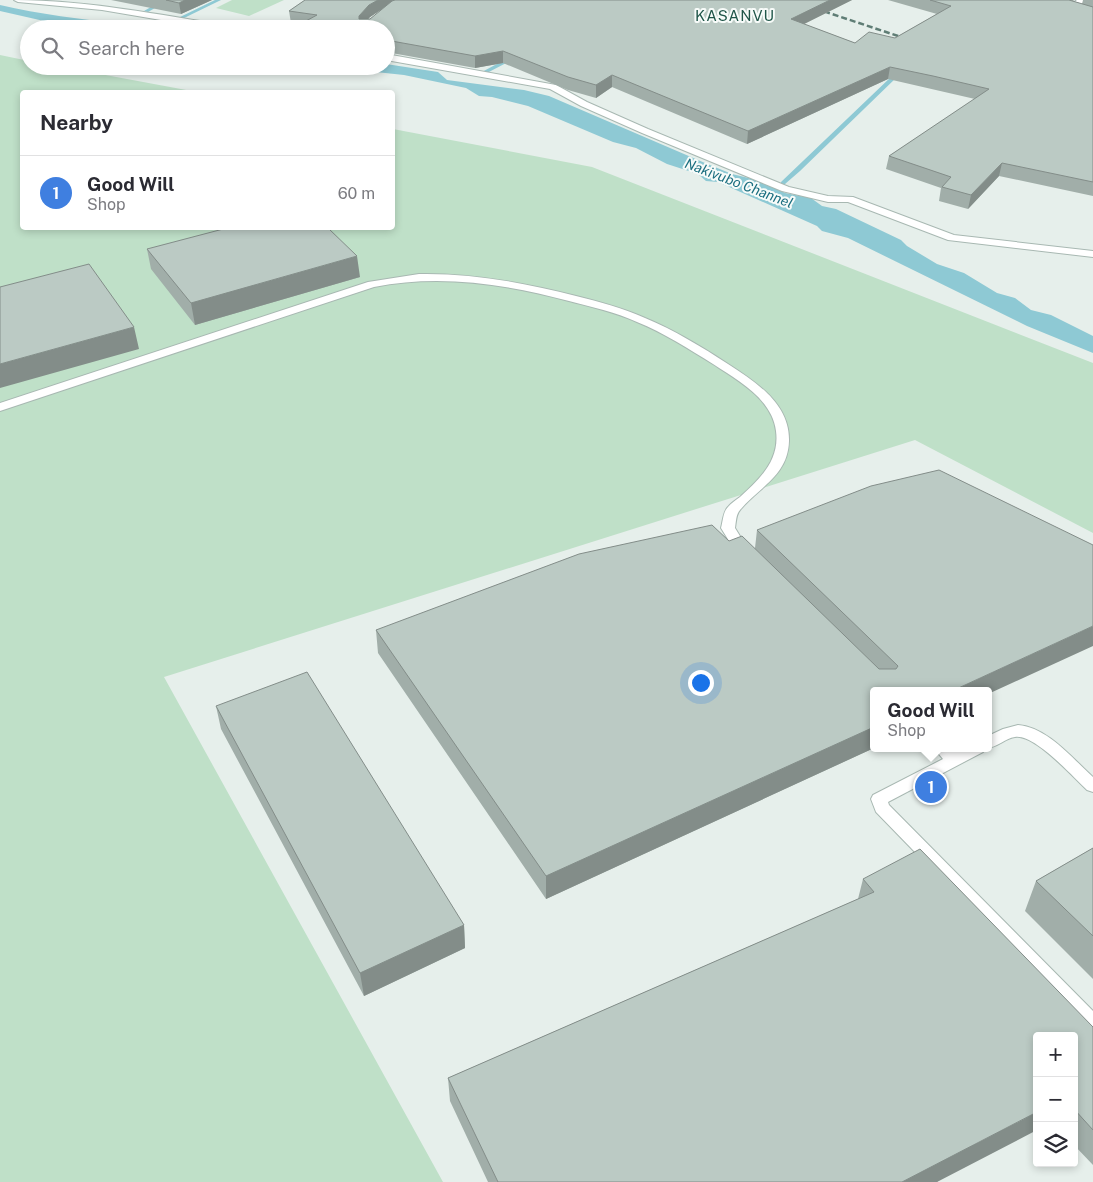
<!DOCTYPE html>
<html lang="en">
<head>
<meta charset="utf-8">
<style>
  :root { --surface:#fff; --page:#f7f7f7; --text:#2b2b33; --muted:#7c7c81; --line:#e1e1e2; --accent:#0b8043 }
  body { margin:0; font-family:"Public Sans",sans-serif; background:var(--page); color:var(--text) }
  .controls { position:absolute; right:15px; bottom:15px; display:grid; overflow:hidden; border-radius:5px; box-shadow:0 2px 8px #0003 }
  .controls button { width:45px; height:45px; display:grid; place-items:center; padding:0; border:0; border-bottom:1px solid var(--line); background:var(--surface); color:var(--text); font:25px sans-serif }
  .you { position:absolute; left:700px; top:682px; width:18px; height:18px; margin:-12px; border:4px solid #fff; border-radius:50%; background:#1a73e8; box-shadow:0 0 0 8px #1a73e833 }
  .badge { display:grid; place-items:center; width:32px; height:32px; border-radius:50%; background:var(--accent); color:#fff; font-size:16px; font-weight:700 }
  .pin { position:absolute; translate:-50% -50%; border:2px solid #fff; box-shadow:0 1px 5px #0006 }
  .popup { position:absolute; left:870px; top:687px; width:122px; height:65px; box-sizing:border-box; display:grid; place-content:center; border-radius:5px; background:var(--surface); filter:drop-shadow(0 1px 4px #0005); font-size:16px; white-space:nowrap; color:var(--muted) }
  .popup b { font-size:19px; color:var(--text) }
  .popup::after { content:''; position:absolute; left:50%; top:100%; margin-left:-10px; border:10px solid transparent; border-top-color:var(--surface) }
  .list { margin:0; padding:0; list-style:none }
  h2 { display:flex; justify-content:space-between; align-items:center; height:65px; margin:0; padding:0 20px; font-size:21px }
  h2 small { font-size:16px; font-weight:400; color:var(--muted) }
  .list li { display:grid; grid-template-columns:32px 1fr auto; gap:15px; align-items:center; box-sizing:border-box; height:75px; padding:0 20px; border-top:1px solid var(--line) }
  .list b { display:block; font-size:19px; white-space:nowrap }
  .list p { margin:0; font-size:16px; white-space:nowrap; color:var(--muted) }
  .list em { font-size:16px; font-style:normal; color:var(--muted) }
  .icon { flex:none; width:28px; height:28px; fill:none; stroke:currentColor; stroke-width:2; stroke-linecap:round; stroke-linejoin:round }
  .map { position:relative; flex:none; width:1093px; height:1182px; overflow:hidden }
  .search { position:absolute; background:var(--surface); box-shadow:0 2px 8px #0003; left:20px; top:20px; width:375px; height:55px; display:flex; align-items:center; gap:12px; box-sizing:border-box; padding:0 18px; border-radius:28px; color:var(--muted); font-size:19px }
  .panel { position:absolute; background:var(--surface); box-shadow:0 2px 8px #0003; left:20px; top:90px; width:375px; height:140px; border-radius:5px }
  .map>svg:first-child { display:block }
  .green { fill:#bfe0c8 }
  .water { fill:#8ec9d4 }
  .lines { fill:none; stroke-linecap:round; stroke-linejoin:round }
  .stream { fill:#8ec9d4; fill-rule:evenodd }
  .lane-casing { stroke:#a8b8b2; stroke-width:2 }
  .street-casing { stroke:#a8b8b2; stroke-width:2 }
  .lane { fill:#fff; fill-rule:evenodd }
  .street { fill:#fff; fill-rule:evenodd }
  .rail { stroke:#5f7d75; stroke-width:2.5; stroke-dasharray:6 3; stroke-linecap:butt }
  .wall { fill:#a1aea9; fill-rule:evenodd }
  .shaded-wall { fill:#838d89 }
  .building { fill:#bbcac4; stroke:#838d89 }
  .labels { text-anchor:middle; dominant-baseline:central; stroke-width:4; stroke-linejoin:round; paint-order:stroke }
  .far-water-label { font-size:14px; font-style:italic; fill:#1c6f80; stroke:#f7fbf9 }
  .far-quarter-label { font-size:15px; letter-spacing:1px; fill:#1f5548; stroke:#f7fbf9 }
</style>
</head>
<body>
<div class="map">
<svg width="1093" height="1182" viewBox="0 0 1093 1182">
  <rect width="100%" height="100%" fill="#e6efeb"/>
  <!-- green -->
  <path class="green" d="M 232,0 L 284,0 L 249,16 L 216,8 Z
    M 0,55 L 29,61 L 29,66 L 57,66 L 197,92 L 22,92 L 22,228 L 392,228 L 393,129 L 592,167 L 1093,363 L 1093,533 L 915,440 L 164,677 L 443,1182 L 0,1182 Z"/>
  <!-- water -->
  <path class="water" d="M 0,5 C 39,14 82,20 122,23 C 132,24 140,21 149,21 C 162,22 174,25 186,29 L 85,29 L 63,24 L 56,28 L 47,25 L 44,21 L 0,11 Z
    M 386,64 L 438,72 L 447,80 L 524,90 L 549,96 L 705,163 L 732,174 L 765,182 L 785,193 L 811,198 L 822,206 L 836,209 L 901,240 L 907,246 L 937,264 L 964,273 L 997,293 L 1015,298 L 1031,310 L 1051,315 L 1093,336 L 1093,353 L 1027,326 L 848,238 L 822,231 L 817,226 L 718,182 L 706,181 L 698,174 L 667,164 L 636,148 L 613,142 L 528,106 L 492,97 L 479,96 L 466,88 L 404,75 L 319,66 L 386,66 Z"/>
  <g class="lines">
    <!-- stream -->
    <path class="stream" d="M 163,0 L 169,0 L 148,12 L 144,11 Z
      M 215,0 L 221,0 L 182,19 L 178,18 Z
      M 126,20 L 130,21 L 118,29 L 112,29 Z
      M 171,22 L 175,23 L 170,29 L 165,29 Z
      M 512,56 L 515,58 L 514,59 L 485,74 L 480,73 Z
      M 890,71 L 894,71 L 898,76 L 897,77 L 800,171 L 785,184 L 781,184 L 781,182 L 892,76 L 889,72 Z"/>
    <!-- lane casing -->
    <g class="lane-casing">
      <path id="lane" d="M 419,274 C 473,273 525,283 576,296 C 600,302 623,308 645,318 C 674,330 702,347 728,364 C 756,382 790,404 789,441 C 788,476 759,487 740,510 C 736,514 736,522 735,528 L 751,554 L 749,557 L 739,557 L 721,528 C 723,521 723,512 728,507 C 731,503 736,500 740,497 C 760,479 780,460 776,431 C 772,399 738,380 713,364 C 689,349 664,333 637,322 C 615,312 592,307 569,301 C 505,284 440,274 374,287 L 0,411 L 0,403 L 368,282 Z
        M 1018,725 C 1047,727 1072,758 1093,777 L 1093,792 L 1087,790 C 1073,777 1035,734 1015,737 C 1005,738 997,748 986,748 L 988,748 L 988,736 L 1003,729 Z
        M 934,748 L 952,748 L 956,752 L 964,748 L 986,748 L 983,752 L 888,802 L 889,805 L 1093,1011 L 1093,1031 L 1087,1029 L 876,812 L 871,799 L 873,795 L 943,759 Z"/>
    </g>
    <!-- street casing -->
    <g class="street-casing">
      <path id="street" d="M 14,0 C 87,0 159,15 231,26 L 235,29 L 214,29 L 102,10 L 18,2 Z
        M 1077,0 L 1086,0 L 1074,11 L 1068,11 L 1068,7 Z
        M 386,54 L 556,85 L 587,102 L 648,129 L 789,187 L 828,196 L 853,197 L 954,235 L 1093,251 L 1093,257 L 948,240 L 848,202 L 828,202 L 782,191 L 642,133 L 581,106 L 550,89 L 386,60 Z"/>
    </g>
    <!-- lane -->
    <use href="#lane" class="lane"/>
    <!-- street -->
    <use href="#street" class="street"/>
    <!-- rail -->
    <path class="rail" d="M 790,0 L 913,41"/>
  </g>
  <!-- wall -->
  <path class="wall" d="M 111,0 L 212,0 L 181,14 Z
    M 305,0 L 852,0 L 804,24 L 855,43 L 895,38 L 937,14 L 888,0 L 1074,0 L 1073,1 L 1082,4 L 1083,0 L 1093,0 L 1093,196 L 999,176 L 968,209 L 939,201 L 941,188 L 886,169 L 889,156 L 975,99 L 888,79 L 747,144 L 612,87 L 596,98 L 568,90 L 503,63 L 475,68 L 386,52 L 386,29 L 293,29 L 300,24 L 291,23 L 289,11 ZM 381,10 L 370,19 L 368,19 L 370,17 Z
    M 147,249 L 360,277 L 195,325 L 151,269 Z
    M 757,530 L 1093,545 L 874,691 L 874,748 L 546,899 L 378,653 L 376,630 L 729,541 L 755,548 Z
    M 216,706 L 464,925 L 465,948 L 364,996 L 221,729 Z
    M 1093,848 L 1093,979 L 1025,911 L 1036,881 Z
    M 863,879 L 1093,1027 L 1093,1165 L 1074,1145 L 1074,1036 L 937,1182 L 488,1182 L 450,1101 L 448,1078 L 858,899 Z"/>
  <!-- shaded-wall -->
  <path class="shaded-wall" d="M 185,0 L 212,0 L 181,14 L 179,3 Z
    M 378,0 L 404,0 L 388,5 L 370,17 L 360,28 L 359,16 L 369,5 Z
    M 830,0 L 852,0 L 790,31 L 791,19 Z
    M 503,51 L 503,63 L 475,68 L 475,56 Z
    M 890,67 L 888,79 L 747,144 L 748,131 Z
    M 612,75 L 612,87 L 596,98 L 596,85 Z
    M 1002,163 L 999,176 L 968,209 L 971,195 Z
    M 357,256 L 360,277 L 195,325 L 191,303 Z
    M 134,327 L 139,349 L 0,388 L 0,364 Z
    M 1093,626 L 1093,646 L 988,694 L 988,691 L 952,691 Z
    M 874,727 L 874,748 L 546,899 L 546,876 Z
    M 464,925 L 465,948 L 364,996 L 360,973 Z
    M 1037,1112 L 1037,1130 L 937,1182 L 902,1182 Z"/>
  <!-- building -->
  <path class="building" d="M 166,0 L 185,0 L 179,3 Z
    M 305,0 L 378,0 L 369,5 L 359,16 L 359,19 L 370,19 L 392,1 L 395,0 L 830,0 L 791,19 L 855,43 L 869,32 L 895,38 L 951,6 L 930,0 L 1069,0 L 1093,7 L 1093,182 L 1002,163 L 971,195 L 942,187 L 951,177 L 889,156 L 989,89 L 933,76 L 890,67 L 748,131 L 612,75 L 596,85 L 568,77 L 503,51 L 475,56 L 386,40 L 386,29 L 293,28 L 317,15 L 289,11 Z
    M 227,228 L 328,228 L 357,256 L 191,303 L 147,249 Z
    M 89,264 L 134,327 L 0,364 L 0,287 Z
    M 939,470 L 1093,545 L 1093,626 L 952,691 L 874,691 L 874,727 L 546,876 L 376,630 L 579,554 L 712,525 L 729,541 L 742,536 L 879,669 L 896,669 L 898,666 L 757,530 L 871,486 Z
    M 307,672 L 464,925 L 360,973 L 216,706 Z
    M 1093,848 L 1093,936 L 1036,881 Z
    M 920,849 L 1093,1027 L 1093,1130 L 1074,1109 L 1074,1036 L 1037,1036 L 1037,1112 L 902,1182 L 498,1182 L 448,1078 L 874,892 L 863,879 Z"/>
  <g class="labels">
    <!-- far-water labels -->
    <g class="far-water-label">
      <text transform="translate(739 183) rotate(21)">Nakivubo Channel</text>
    </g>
    <!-- far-quarter labels -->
    <g class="far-quarter-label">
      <text x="735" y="15">KASANVU</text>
    </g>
  </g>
</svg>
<div class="controls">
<button>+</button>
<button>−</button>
<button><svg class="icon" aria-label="layers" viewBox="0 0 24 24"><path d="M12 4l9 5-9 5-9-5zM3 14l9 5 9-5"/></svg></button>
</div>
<div class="you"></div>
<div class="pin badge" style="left:931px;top:787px;background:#3f7fe0">1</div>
<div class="popup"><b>Good Will</b>Shop</div>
<div class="search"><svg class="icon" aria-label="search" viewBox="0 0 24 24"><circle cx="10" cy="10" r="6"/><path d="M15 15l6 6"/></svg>Search here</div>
<section class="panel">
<h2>Nearby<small></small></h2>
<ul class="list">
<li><span class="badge" style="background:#3f7fe0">1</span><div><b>Good Will</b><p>Shop</p></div><em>60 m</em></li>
</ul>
</section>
</div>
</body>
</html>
